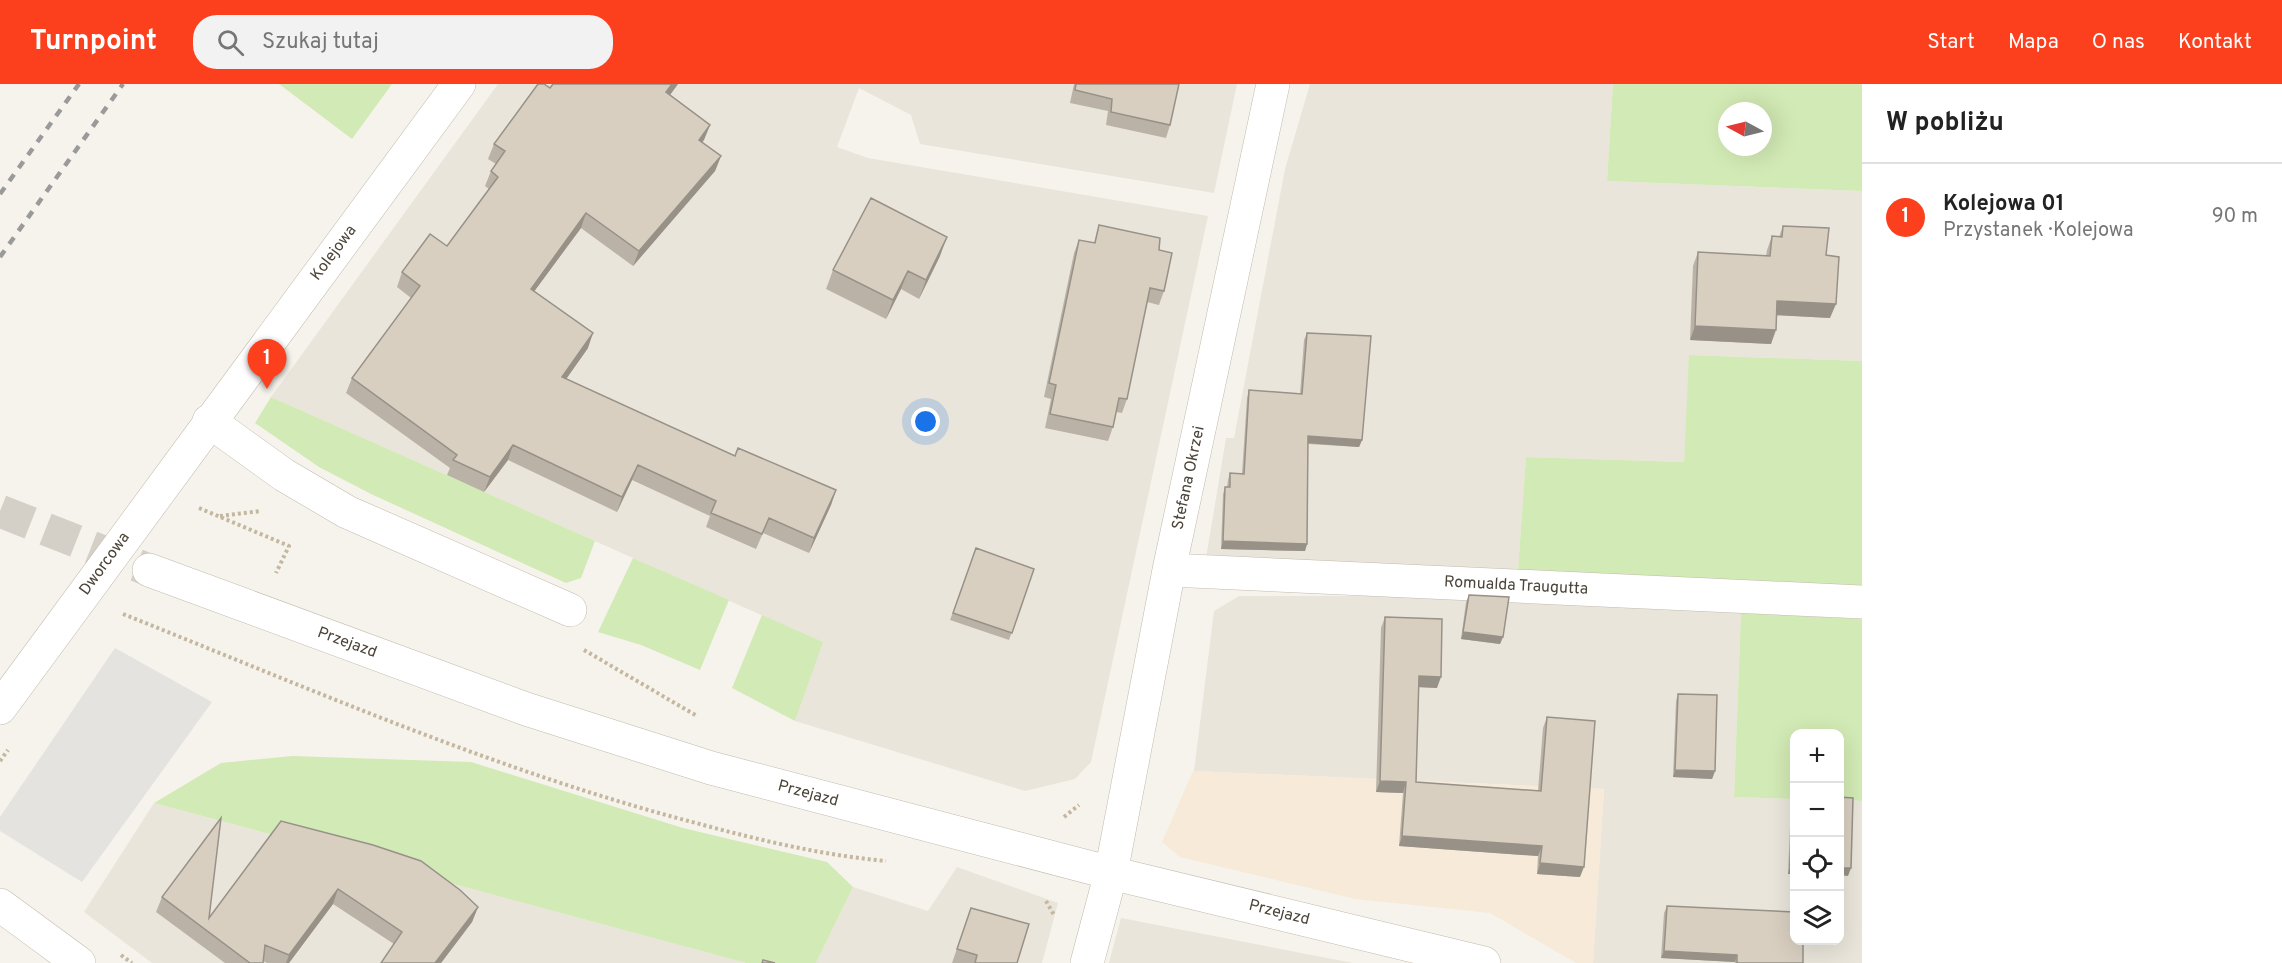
<!DOCTYPE html>
<html lang="pl">
<head>
<meta charset="utf-8">
<style>
  :root { --surface:#fff; --page:#f2f2f2; --text:#222; --muted:#767676; --line:#e0e0e0; --accent:#fc3f1d }
  body { margin:0; font-family:Overpass,sans-serif; background:var(--page); color:var(--text) }
  .controls { position:absolute; right:18px; bottom:18px; display:grid; overflow:hidden; border-radius:12px; box-shadow:0 6px 24px #0002 }
  .controls button { width:54px; height:54px; display:grid; place-items:center; padding:0; border:0; border-bottom:2px solid var(--line); background:var(--surface); color:var(--text); font:30px sans-serif }
  .compass { position:absolute; left:1718px; top:18px; width:54px; height:54px; border-radius:50%; background:var(--surface); box-shadow:0 6px 24px #0002; rotate:277deg }
  .you { position:absolute; left:926px; top:338px; width:21px; height:21px; margin:-15px; border:4px solid #fff; border-radius:50%; background:#1a73e8; box-shadow:0 0 0 9px #1a73e833 }
  .badge { display:grid; place-items:center; width:39px; height:39px; border-radius:50%; background:var(--accent); color:#fff; font-size:20px; font-weight:700 }
  .pin { position:absolute; translate:-50% -50px; filter:drop-shadow(0 2px 3px #0008) }
  .pin::after { content:''; position:absolute; top:32px; width:21px; height:18px; background:inherit; clip-path:polygon(0 0,100% 0,50% 100%) }
  .list { margin:0; padding:0; list-style:none }
  h2 { display:flex; justify-content:space-between; align-items:center; height:78px; margin:0; padding:0 24px; font-size:26px }
  h2 small { font-size:20px; font-weight:400; color:var(--muted) }
  .list li { display:grid; grid-template-columns:39px 1fr auto; gap:18px; align-items:center; box-sizing:border-box; height:108px; padding:0 24px; border-top:2px solid var(--line) }
  .list b { display:block; font-size:22px; white-space:nowrap }
  .list p { margin:0; font-size:20px; white-space:nowrap; color:var(--muted) }
  .list em { font-size:20px; font-style:normal; color:var(--muted) }
  .icon { flex:none; width:33px; height:33px; fill:none; stroke:currentColor; stroke-width:2; stroke-linecap:round; stroke-linejoin:round }
  .map { position:relative; flex:none; width:1862px; height:879px; overflow:hidden }
  header { display:flex; align-items:center; gap:36px; box-sizing:border-box; height:84px; padding:0 30px; background:var(--accent); color:#fff }
  header strong { font-size:28px }
  nav { display:flex; gap:33px; margin-inline-start:auto; font-size:21px }
  .search { width:420px; height:54px; background:var(--page); display:flex; align-items:center; gap:15px; box-sizing:border-box; padding:0 21px; border-radius:24px; color:var(--muted); font-size:22px }
  main { display:flex }
  aside { flex:1; background:var(--surface) }
  .map>svg:first-child { display:block }
  .residential { fill:#eae5da }
  .commercial { fill:#f7ead8 }
  .green { fill:#d2eab5; fill-rule:evenodd }
  .parking { fill:#e5e3e0 }
  .lines { fill:none; stroke-linecap:round; stroke-linejoin:round }
  .minor-tunnel { stroke:#d4d0c8; stroke-width:33; stroke-dasharray:33 16; stroke-linecap:butt }
  .minor-casing { stroke:#c2bbae; stroke-width:34 }
  .path { stroke:#c4b79f; stroke-width:4; stroke-dasharray:3 3; stroke-linecap:butt }
  .minor { stroke:#fff; stroke-width:33 }
  .rail { stroke:#9a9a9a; stroke-width:4.5; stroke-dasharray:8 8; stroke-linecap:butt }
  .wall { fill:#bab2a6 }
  .shaded-wall { fill:#979187 }
  .building { fill:#d8cfc1; stroke:#979187; stroke-width:1.5 }
  .labels { text-anchor:middle; dominant-baseline:central; stroke-width:4.5; stroke-linejoin:round; paint-order:stroke }
  .street-label { font-size:16px; fill:#4b4439; stroke:#fff }
</style>
</head>
<body>
<header>
<strong>Turnpoint</strong>
<div class="search"><svg class="icon" aria-label="search" viewBox="0 0 24 24"><circle cx="10" cy="10" r="6"/><path d="M15 15l6 6"/></svg>Szukaj tutaj</div>
<nav><a>Start</a><a>Mapa</a><a>O nas</a><a>Kontakt</a></nav>
</header>
<main>
<div class="map">
<svg width="1862" height="879" viewBox="0 0 1862 879">
  <rect width="100%" height="100%" fill="#f6f3ec"/>
  <!-- residential -->
  <path class="residential" d="M 498,0 L 1237,0 L 1214,109 L 920,60 L 911,31 L 859,4 L 837,63 L 868,74 L 1208,132 L 1091,678 L 1075,695 L 1025,707 L 795,637 L 822,558 L 271,313 Z
    M 1310,0 L 1613,0 L 1607,97 L 1862,107 L 1862,277 L 1690,271 L 1684,378 L 1526,373 L 1518,486 L 1206,474 L 1226,354 L 1234,354 L 1285,85 Z
    M 1239,512 L 1467,512 L 1741,529 L 1734,713 L 1794,715 L 1794,856 L 1840,856 L 1840,716 L 1862,717 L 1862,879 L 1593,879 L 1604,705 L 1194,687 L 1214,527 Z
    M 154,719 L 342,770 L 746,879 L 152,879 L 84,828 Z
    M 957,783 L 1058,819 L 1042,879 L 816,879 L 853,803 L 928,827 Z
    M 1121,834 L 1353,879 L 1109,879 Z"/>
  <!-- commercial -->
  <path class="commercial" d="M 1193,687 L 1604,705 L 1593,879 L 1576,879 L 1490,829 L 1355,815 L 1180,773 L 1162,758 Z"/>
  <!-- green -->
  <path class="green" d="M 279,0 L 392,0 L 352,55 Z
    M 1613,0 L 1862,0 L 1862,107 L 1607,97 ZM 1727,27 L 1763,27 L 1763,63 L 1727,63 Z
    M 1689,271 L 1862,277 L 1862,504 L 1518,486 L 1526,373 L 1684,378 Z
    M 271,313 L 595,457 L 581,494 L 566,499 L 371,410 L 319,383 L 255,339 Z
    M 633,474 L 729,516 L 700,586 L 641,561 L 598,548 Z
    M 1741,529 L 1862,535 L 1862,717 L 1840,716 L 1840,650 L 1794,650 L 1794,715 L 1734,713 Z
    M 762,531 L 823,558 L 795,637 L 732,604 Z
    M 292,672 L 471,678 L 683,744 L 827,778 L 853,803 L 816,879 L 746,879 L 154,719 L 221,679 Z"/>
  <!-- parking -->
  <path class="parking" d="M 115,564 L 212,618 L 82,798 L 0,747 L 0,733 Z"/>
  <g class="lines">
    <!-- minor-tunnel -->
    <path class="minor-tunnel" d="M 0,427 L 149,486"/>
    <!-- minor casing -->
    <g class="minor-casing">
      <path id="minor" d="M 209,337 L 284,391 L 347,428 L 570,526
        M 149,486 L 526,625 L 711,684 L 1111,789 L 1484,879
        M 1169,486 L 1862,518
        M 0,624 L 459,0
        M 0,821 L 79,879
        M 1087,879 L 1111,789 L 1169,486 L 1273,0"/>
    </g>
    <!-- path -->
    <path class="path" d="M 199,424 L 289,462 L 276,489
      M 220,432 L 261,427
      M 123,530 C 311,605 499,688 696,739 C 759,756 821,771 886,777
      M 584,566 L 697,632
      M 0,677 L 8,666
      M 1064,733 L 1079,721
      M 1046,817 L 1054,831
      M 121,871 L 132,879"/>
    <!-- minor -->
    <use href="#minor" class="minor"/>
    <!-- rail -->
    <path class="rail" d="M 0,110 L 79,0
      M 0,173 L 123,0"/>
  </g>
  <!-- wall -->
  <path class="wall" d="M 553,0 L 678,0 L 670,11 L 710,41 L 702,59 L 721,72 L 715,87 L 633,182 L 581,144 L 534,207 L 588,264 L 566,295 L 735,372 L 836,406 L 831,421 L 809,469 L 763,449 L 756,465 L 706,443 L 710,432 L 632,396 L 617,428 L 508,376 L 484,408 L 447,391 L 450,384 L 346,309 L 352,294 L 411,214 L 397,203 L 402,188 L 447,162 L 489,105 L 485,102 L 491,87 L 496,80 L 488,75 L 494,60 L 550,4 Z
    M 1074,0 L 1179,0 L 1170,41 L 1166,54 L 1106,41 L 1108,27 L 1070,19 Z
    M 1099,141 L 1159,166 L 1164,207 L 1159,221 L 1147,218 L 1127,315 L 1122,329 L 1116,328 L 1113,343 L 1108,357 L 1045,344 L 1051,315 L 1044,313 L 1074,169 L 1079,156 L 1094,159 Z
    M 1783,142 L 1826,171 L 1830,234 L 1777,231 L 1771,260 L 1690,256 L 1693,182 L 1698,168 L 1766,172 L 1767,166 L 1772,152 L 1779,153 Z
    M 940,172 L 919,215 L 901,205 L 886,235 L 826,205 L 833,186 Z
    M 1307,249 L 1362,356 L 1359,363 L 1308,360 L 1307,460 L 1305,467 L 1221,465 L 1223,410 L 1225,403 L 1227,403 L 1228,396 L 1230,389 L 1242,390 L 1247,314 L 1249,306 L 1300,310 L 1304,256 Z
    M 976,464 L 1034,485 L 1009,556 L 950,536 Z
    M 1469,511 L 1503,553 L 1500,560 L 1461,555 L 1466,518 Z
    M 1385,533 L 1437,604 L 1419,603 L 1416,698 L 1538,707 L 1543,644 L 1547,633 L 1580,793 L 1537,790 L 1538,772 L 1399,762 L 1403,709 L 1376,708 L 1381,544 Z
    M 1678,610 L 1715,687 L 1712,695 L 1673,693 L 1676,617 Z
    M 1793,712 L 1794,790 L 1788,790 L 1791,719 Z
    M 281,737 L 478,823 L 472,838 L 441,879 L 381,879 L 394,860 L 333,820 L 289,879 L 267,879 L 263,877 L 263,879 L 225,879 L 156,828 L 162,813 L 209,834 Z
    M 1667,822 L 1803,879 L 1735,879 L 1735,878 L 1661,874 L 1664,829 Z
    M 971,824 L 1017,879 L 952,879 Z"/>
  <!-- shaded-wall -->
  <path class="shaded-wall" d="M 672,0 L 678,0 L 661,23 L 666,8 Z
    M 710,41 L 704,56 L 693,71 L 699,56 Z
    M 721,72 L 715,87 L 633,182 L 639,167 Z
    M 586,129 L 581,144 L 525,220 L 531,205 Z
    M 947,153 L 940,172 L 919,215 L 926,196 Z
    M 908,187 L 901,205 L 886,235 L 893,216 Z
    M 1777,217 L 1836,220 L 1830,234 L 1772,231 Z
    M 1695,242 L 1776,246 L 1771,260 L 1690,256 Z
    M 593,249 L 588,264 L 557,308 L 562,293 Z
    M 1308,352 L 1362,356 L 1359,363 L 1305,359 Z
    M 513,361 L 508,376 L 484,408 L 490,393 Z
    M 638,381 L 632,396 L 617,428 L 622,413 Z
    M 836,406 L 831,421 L 809,469 L 814,454 Z
    M 1223,457 L 1307,460 L 1305,467 L 1221,465 Z
    M 1463,548 L 1503,553 L 1500,560 L 1461,555 Z
    M 1419,592 L 1441,593 L 1437,604 L 1416,603 Z
    M 1675,686 L 1715,687 L 1712,695 L 1673,693 Z
    M 1380,697 L 1406,698 L 1403,709 L 1376,708 Z
    M 1402,752 L 1542,762 L 1538,772 L 1399,762 Z
    M 1540,779 L 1584,783 L 1580,793 L 1537,790 Z
    M 1790,782 L 1794,782 L 1794,790 L 1788,790 Z
    M 1839,784 L 1851,784 L 1848,792 L 1839,791 Z
    M 338,805 L 333,820 L 289,879 L 286,879 L 289,871 Z
    M 478,823 L 472,838 L 441,879 L 435,879 Z
    M 1664,867 L 1737,871 L 1735,878 L 1661,874 Z"/>
  <!-- building -->
  <path class="building" d="M 538,0 L 544,0 L 550,4 L 553,0 L 672,0 L 666,8 L 710,41 L 699,56 L 721,72 L 639,167 L 586,129 L 531,205 L 593,249 L 562,293 L 735,372 L 738,364 L 836,406 L 814,454 L 769,434 L 762,450 L 711,429 L 716,417 L 638,381 L 622,413 L 513,361 L 490,393 L 453,376 L 457,371 L 352,294 L 420,202 L 402,188 L 430,150 L 447,162 L 498,93 L 491,87 L 505,67 L 494,60 Z
    M 1076,0 L 1179,0 L 1170,41 L 1111,28 L 1112,15 L 1075,6 Z
    M 871,114 L 947,153 L 926,196 L 908,187 L 893,216 L 833,186 Z
    M 1099,141 L 1160,154 L 1159,166 L 1172,169 L 1164,207 L 1150,204 L 1127,315 L 1119,314 L 1113,343 L 1050,330 L 1056,301 L 1049,299 L 1079,156 L 1095,159 Z
    M 1783,142 L 1829,144 L 1826,171 L 1839,173 L 1836,220 L 1777,217 L 1776,246 L 1695,242 L 1698,168 L 1770,172 L 1772,152 L 1782,153 Z
    M 1307,249 L 1371,252 L 1362,356 L 1308,352 L 1307,460 L 1223,457 L 1225,403 L 1230,403 L 1230,389 L 1244,390 L 1249,306 L 1302,310 Z
    M 976,464 L 1034,485 L 1012,549 L 953,529 Z
    M 1469,511 L 1509,513 L 1503,553 L 1463,548 Z
    M 1385,533 L 1442,535 L 1441,593 L 1419,592 L 1416,698 L 1541,707 L 1547,633 L 1595,637 L 1584,783 L 1540,779 L 1542,762 L 1402,752 L 1406,698 L 1380,697 Z
    M 1678,610 L 1717,611 L 1715,687 L 1675,686 Z
    M 1793,712 L 1794,712 L 1794,782 L 1790,782 Z
    M 1839,713 L 1853,714 L 1851,784 L 1839,784 Z
    M 221,734 L 209,834 L 281,737 L 373,761 L 421,777 L 460,806 L 478,823 L 435,879 L 381,879 L 402,848 L 338,805 L 289,871 L 265,861 L 263,879 L 250,879 L 162,813 Z
    M 1667,822 L 1794,828 L 1794,856 L 1803,856 L 1803,879 L 1737,879 L 1737,871 L 1664,867 Z
    M 971,824 L 1029,840 L 1017,879 L 975,879 L 977,871 L 957,865 Z
    M 763,876 L 775,879 L 762,879 Z"/>
  <g class="labels">
    <!-- street labels -->
    <g class="street-label">
      <text transform="translate(334 169) rotate(-53)">Kolejowa</text>
      <text transform="translate(1189 394) rotate(-78)">Stefana Okrzei</text>
      <text transform="translate(105 480) rotate(-54)">Dworcowa</text>
      <text transform="translate(1516 502) rotate(3)">Romualda Traugutta</text>
      <text transform="translate(347 559) rotate(20)">Przejazd</text>
      <text transform="translate(808 710) rotate(15)">Przejazd</text>
      <text transform="translate(1279 829) rotate(14)">Przejazd</text>
    </g>
  </g>
</svg>
<div class="controls">
<button>+</button>
<button>−</button>
<button><svg class="icon" aria-label="locate" viewBox="0 0 24 24"><circle cx="12" cy="12" r="6"/><path d="M12 2v4M12 18v4M2 12h4M18 12h4"/></svg></button>
<button><svg class="icon" aria-label="layers" viewBox="0 0 24 24"><path d="M12 4l9 5-9 5-9-5zM3 14l9 5 9-5"/></svg></button>
</div>
<svg class="compass" viewBox="-18 -18 36 36"><path d="M0-13l5 13h-10z" fill="#e53935"/><path d="M0 13l5-13h-10z" fill="#767676"/></svg>
<div class="you"></div>
<div class="pin badge" style="left:267px;top:305px">1</div>
</div>
<aside>
<h2>W pobliżu<small></small></h2>
<ul class="list">
<li><span class="badge">1</span><div><b>Kolejowa 01</b><p>Przystanek · Kolejowa</p></div><em>90 m</em></li>
</ul>
</aside>
</main>
</body>
</html>
